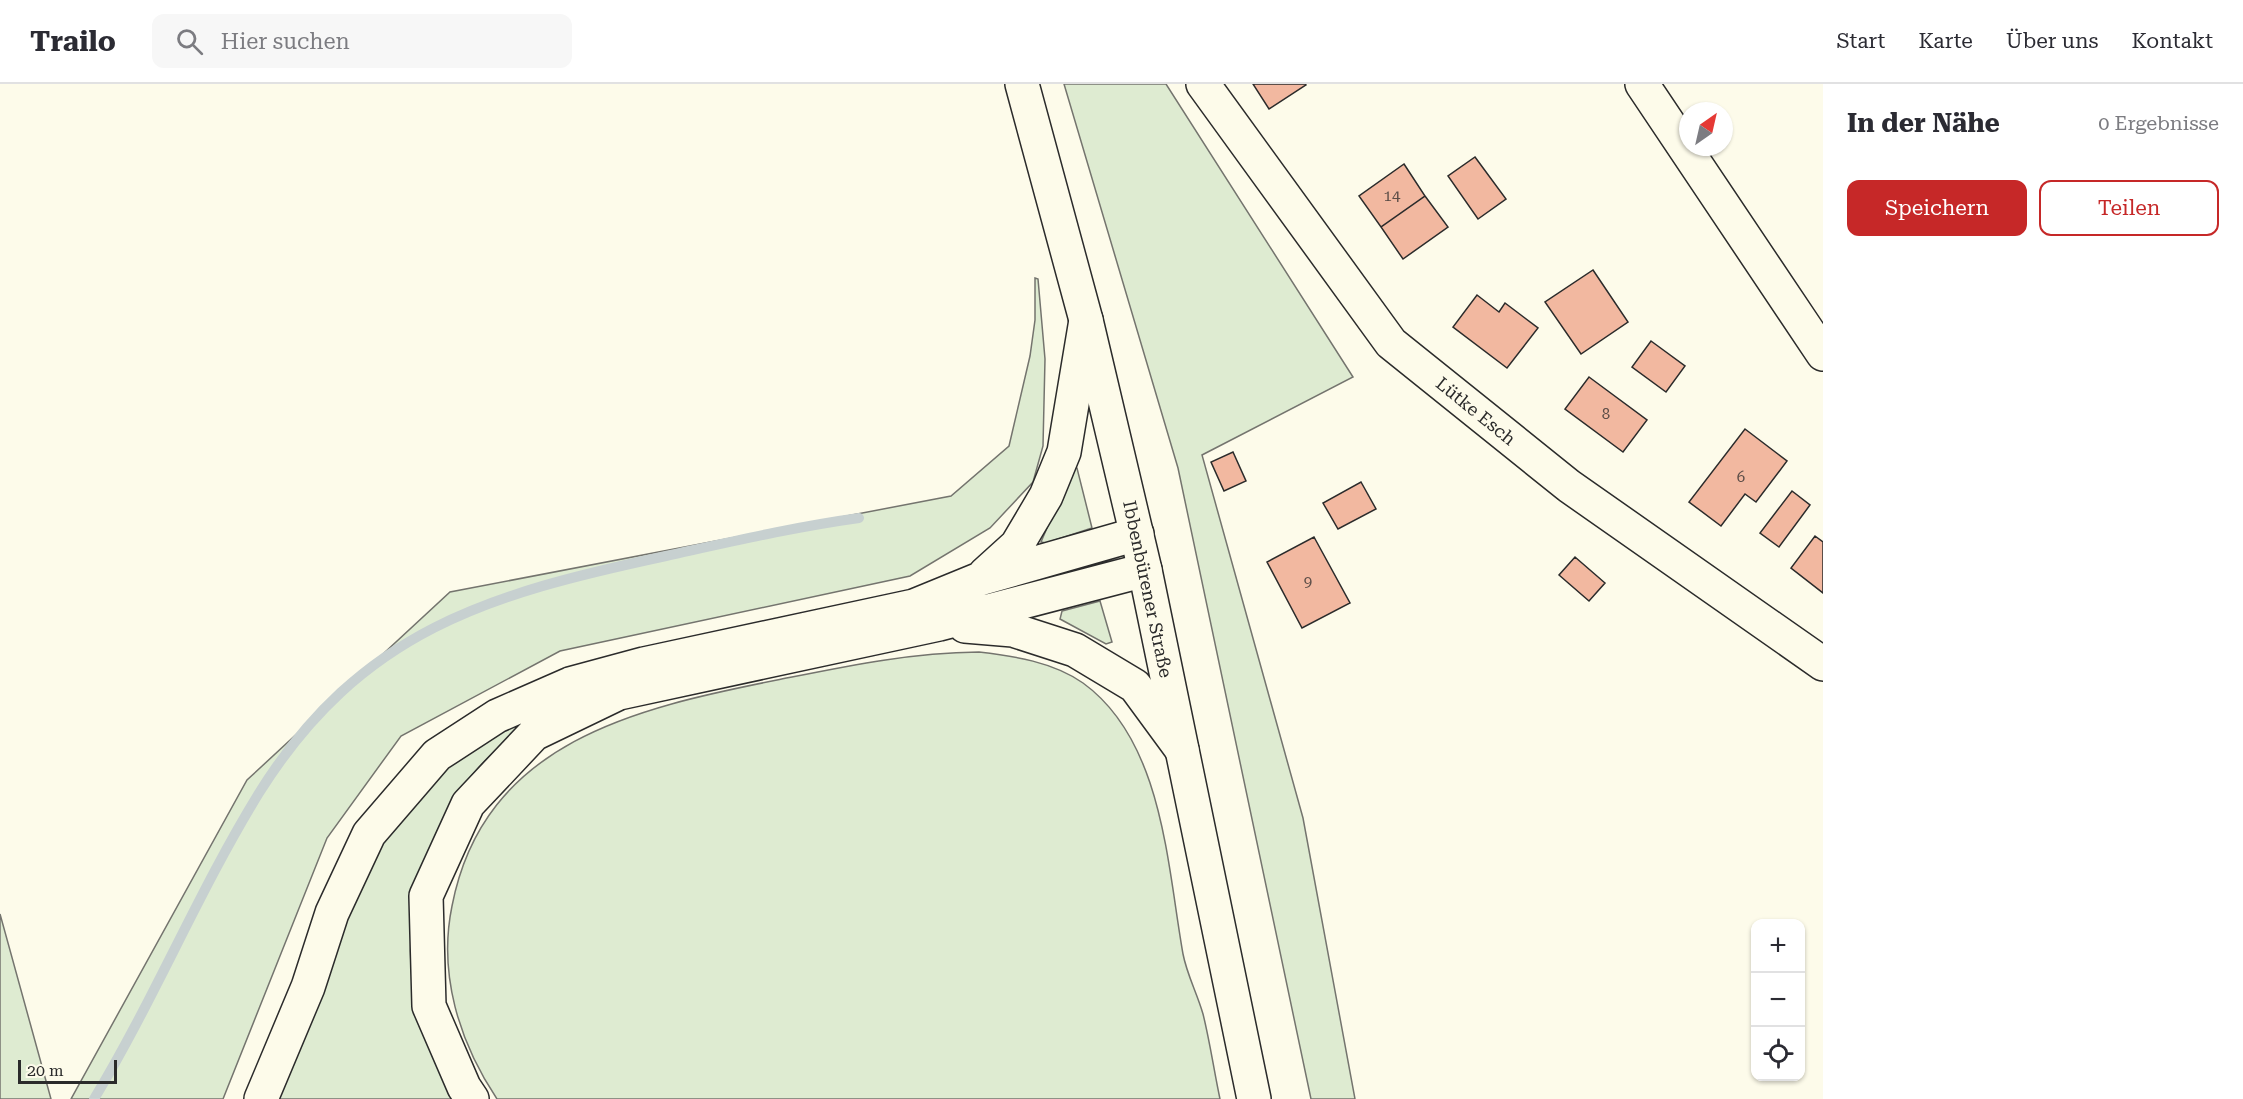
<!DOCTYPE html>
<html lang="de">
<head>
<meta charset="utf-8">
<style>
  :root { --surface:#fff; --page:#f7f7f7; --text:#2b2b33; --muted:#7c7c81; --line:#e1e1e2; --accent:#c62828 }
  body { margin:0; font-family:"Roboto Serif",serif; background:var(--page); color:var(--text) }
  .controls { position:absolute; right:18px; bottom:18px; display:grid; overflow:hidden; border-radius:12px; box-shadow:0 2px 4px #0004 }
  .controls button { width:54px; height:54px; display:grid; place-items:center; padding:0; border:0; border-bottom:2px solid var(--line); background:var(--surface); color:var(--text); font:30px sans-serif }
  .compass { position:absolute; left:1679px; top:18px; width:54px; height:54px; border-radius:50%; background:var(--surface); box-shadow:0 2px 4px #0004; rotate:34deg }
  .scale { position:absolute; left:18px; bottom:15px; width:99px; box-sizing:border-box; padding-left:6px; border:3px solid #2b2b2b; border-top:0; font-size:16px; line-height:21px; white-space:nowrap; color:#2b2b2b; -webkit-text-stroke:4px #fdfbea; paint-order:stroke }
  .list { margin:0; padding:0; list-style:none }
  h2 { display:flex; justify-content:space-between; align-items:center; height:78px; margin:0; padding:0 24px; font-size:26px }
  h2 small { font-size:20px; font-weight:400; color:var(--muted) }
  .actions { display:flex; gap:12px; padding:18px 24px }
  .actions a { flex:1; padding:14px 0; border:2px solid var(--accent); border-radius:12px; text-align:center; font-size:21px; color:var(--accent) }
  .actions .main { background:var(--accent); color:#fff }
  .icon { flex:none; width:33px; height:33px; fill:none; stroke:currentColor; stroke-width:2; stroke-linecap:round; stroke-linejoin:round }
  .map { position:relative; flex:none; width:1823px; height:1015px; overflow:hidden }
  header { display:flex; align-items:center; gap:36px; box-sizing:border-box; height:84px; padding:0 30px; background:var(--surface); border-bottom:2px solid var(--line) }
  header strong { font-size:28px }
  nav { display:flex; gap:33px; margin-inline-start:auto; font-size:21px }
  .search { width:420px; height:54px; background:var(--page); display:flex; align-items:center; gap:15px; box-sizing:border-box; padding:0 21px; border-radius:12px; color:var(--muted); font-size:22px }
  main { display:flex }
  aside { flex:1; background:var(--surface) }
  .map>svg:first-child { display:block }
  .green { fill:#deebd1; stroke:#74746e; stroke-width:1.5 }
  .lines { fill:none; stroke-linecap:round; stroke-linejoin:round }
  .stream { stroke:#c7d0d0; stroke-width:10 }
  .building { fill:#f2b8a0; stroke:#2b2b2b; stroke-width:1.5 }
  .minor-casing { stroke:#2b2b2b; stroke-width:36 }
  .major-casing { stroke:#2b2b2b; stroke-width:36 }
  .highway-casing { stroke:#2b2b2b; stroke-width:36 }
  .minor { stroke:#fdfbea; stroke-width:33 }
  .major { stroke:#fdfbea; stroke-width:33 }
  .highway { stroke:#fdfbea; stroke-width:33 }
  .labels { text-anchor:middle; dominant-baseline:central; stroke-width:4.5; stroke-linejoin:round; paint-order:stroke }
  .number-label { font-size:15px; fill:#5d4e48 }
  .street-label { font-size:18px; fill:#2b2b2b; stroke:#fdfbea }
</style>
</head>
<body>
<header>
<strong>Trailo</strong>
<div class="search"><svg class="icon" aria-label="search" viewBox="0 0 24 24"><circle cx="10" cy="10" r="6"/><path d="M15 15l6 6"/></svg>Hier suchen</div>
<nav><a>Start</a><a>Karte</a><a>Über uns</a><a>Kontakt</a></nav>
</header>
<main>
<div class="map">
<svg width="1823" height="1015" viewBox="0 0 1823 1015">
  <rect width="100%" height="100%" fill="#fdfbea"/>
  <!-- green -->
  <path class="green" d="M 1064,0 L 1166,0 L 1353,293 L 1202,371 L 1303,734 L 1355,1015 L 1311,1015 L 1178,384 Z
    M 1035,194 L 1038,195 L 1045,275 L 1043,362 L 1033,398 L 990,444 L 910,492 L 560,567 L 401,652 L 327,754 L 223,1015 L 71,1015 L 247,696 L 450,508 L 951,412 L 1009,362 L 1030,272 L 1035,236 Z
    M 1073,383 L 1077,384 L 1092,444 L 1046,459 L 1041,458 Z
    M 1100,517 L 1112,558 L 1106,560 L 1060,535 L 1062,527 Z
    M 979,568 C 1014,572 1053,578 1083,599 C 1163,657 1167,780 1183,870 C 1187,891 1197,909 1203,930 C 1210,958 1214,987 1220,1015 L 497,1015 C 459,958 438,890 452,822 C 484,657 637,624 777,596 C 847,582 907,569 979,568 Z
    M 542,623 C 521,643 498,662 479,683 C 422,747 396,847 419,931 C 427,959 443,988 455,1015 L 278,1015 L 300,964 L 349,823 L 371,773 L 453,673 Z
    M 0,830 L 51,1015 L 0,1015 Z"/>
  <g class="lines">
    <!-- stream -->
    <path class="stream" d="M 94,1015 C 154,916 198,808 259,709 C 361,546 489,510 666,472 C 730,458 794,443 859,434"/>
  </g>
  <!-- building -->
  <path class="building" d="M 1253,0 L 1305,0 L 1306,1 L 1269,25 Z
    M 1475,73 L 1506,115 L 1478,135 L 1448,92 Z
    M 1404,80 L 1425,112 L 1381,143 L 1359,112 Z
    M 1425,112 L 1448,143 L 1403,175 L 1381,143 Z
    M 1593,186 L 1628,238 L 1581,270 L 1545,218 Z
    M 1477,211 L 1499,228 L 1505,219 L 1538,244 L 1507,284 L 1453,243 Z
    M 1651,257 L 1685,282 L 1666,308 L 1632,283 Z
    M 1589,293 L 1647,336 L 1623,368 L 1565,325 Z
    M 1745,345 L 1787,377 L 1756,418 L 1745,410 L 1721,442 L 1689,418 Z
    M 1233,368 L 1246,397 L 1224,407 L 1211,378 Z
    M 1361,398 L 1376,425 L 1338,445 L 1323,419 Z
    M 1792,407 L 1810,421 L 1779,463 L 1760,449 Z
    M 1815,452 L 1823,458 L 1823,509 L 1791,484 Z
    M 1314,453 L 1350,519 L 1302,544 L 1267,478 Z
    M 1575,473 L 1605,499 L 1589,517 L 1559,491 Z"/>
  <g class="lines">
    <!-- minor casing -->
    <g class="minor-casing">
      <path id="minor" d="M 1203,0 L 1391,259 L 1569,402 L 1823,580
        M 1642,0 L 1823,270"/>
    </g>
    <!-- major casing -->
    <g class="major-casing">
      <path id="major" d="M 1022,0 L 1086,236 L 1145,486 L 1254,1015"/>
    </g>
    <!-- highway casing -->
    <g class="highway-casing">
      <path id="highway" d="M 985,490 L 1017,461 L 1046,412 L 1064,368 L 1086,236
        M 965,542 L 1013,546 L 1075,566 L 1135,602 L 1182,666
        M 261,1015 L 308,903 L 332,829 L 369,750 L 437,671 L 497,632 L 570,600 L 644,580 L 914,522 L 980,495 L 1137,450
        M 472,1015 L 464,1003 L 429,922 L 426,812 L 468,720 L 534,650 L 619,609 L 939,540 L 1145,486"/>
    </g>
    <!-- minor -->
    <use href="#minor" class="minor"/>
    <!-- major -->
    <use href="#major" class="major"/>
    <!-- highway -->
    <use href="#highway" class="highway"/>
  </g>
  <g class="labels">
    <!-- number labels -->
    <g class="number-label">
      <text x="1392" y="112">14</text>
      <text x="1606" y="330">8</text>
      <text x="1741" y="393">6</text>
      <text x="1308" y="498">9</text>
    </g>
    <!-- street labels -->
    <g class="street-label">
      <text transform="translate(1476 327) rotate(39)">Lütke Esch</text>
      <text transform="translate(1148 505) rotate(78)">Ibbenbürener Straße</text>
    </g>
  </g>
</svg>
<div class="controls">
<button>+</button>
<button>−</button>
<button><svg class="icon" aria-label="locate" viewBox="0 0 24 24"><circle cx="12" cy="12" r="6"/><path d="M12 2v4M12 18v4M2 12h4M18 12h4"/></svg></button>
</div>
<svg class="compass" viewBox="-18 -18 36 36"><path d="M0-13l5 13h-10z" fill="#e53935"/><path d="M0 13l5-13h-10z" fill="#7c7c81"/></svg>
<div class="scale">20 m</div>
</div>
<aside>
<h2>In der Nähe<small>0 Ergebnisse</small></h2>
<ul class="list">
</ul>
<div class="actions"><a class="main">Speichern</a><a>Teilen</a></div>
</aside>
</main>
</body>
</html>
